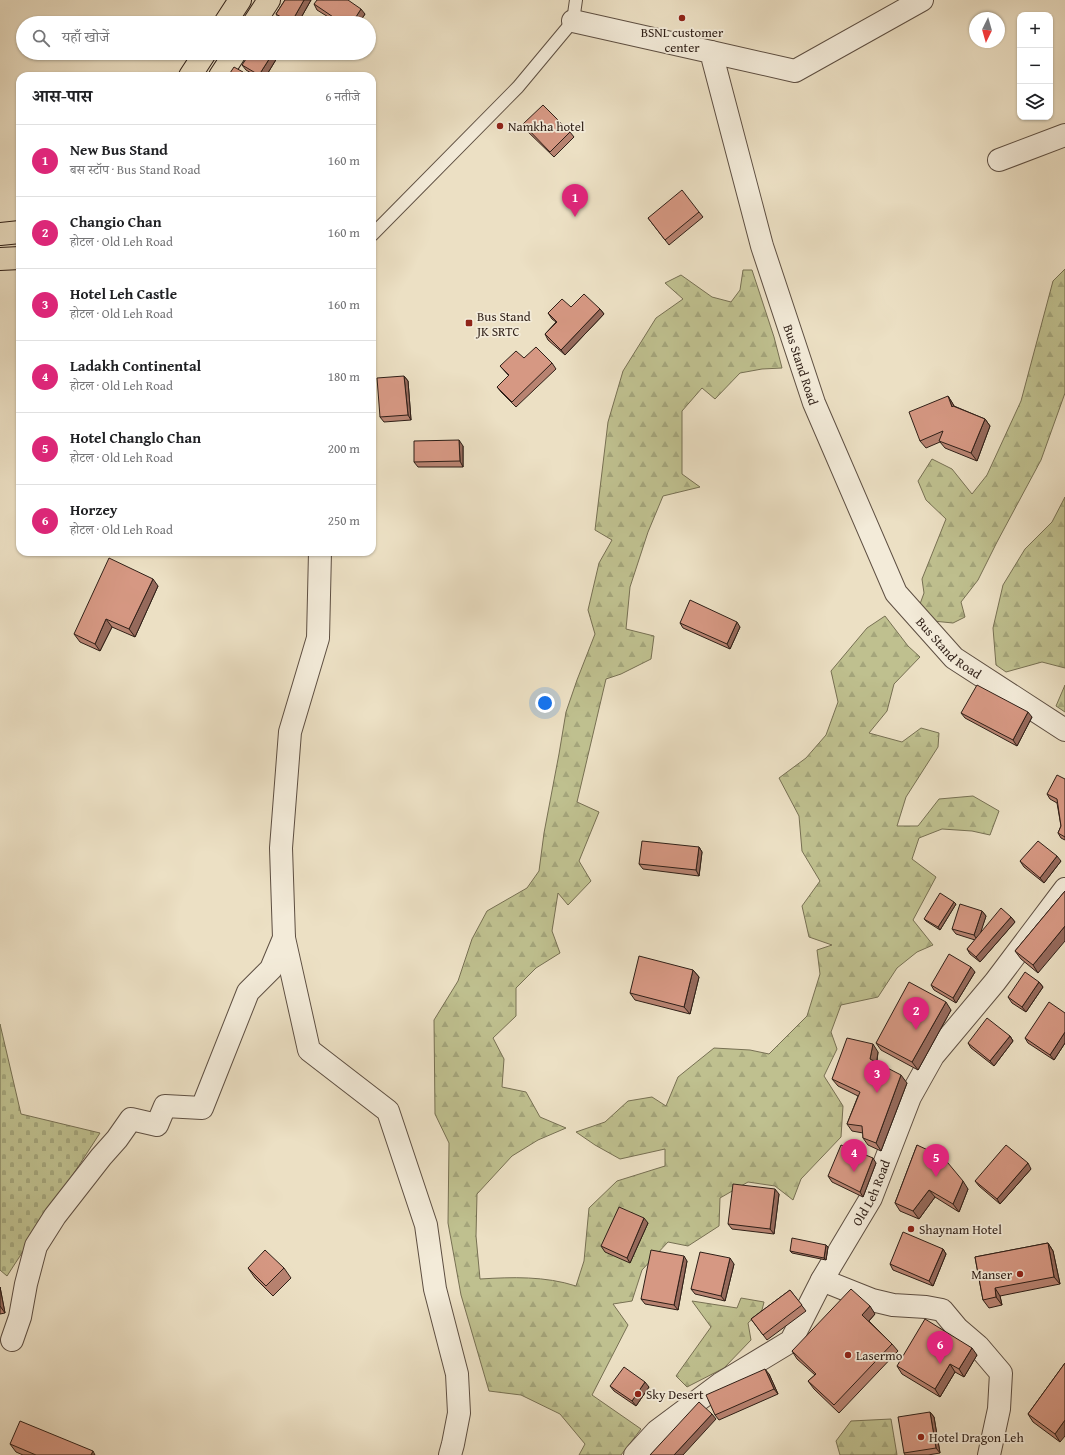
<!DOCTYPE html>
<html lang="hi">
<head>
<meta charset="utf-8">
<style>
  :root { --surface:#fff; --page:#f6f6f6; --text:#202124; --muted:#757577; --line:#e0e0e0; --accent:#db2777 }
  body { margin:0; font-family:"Gentium Book Plus","Noto Serif Devanagari",serif; background:var(--page); color:var(--text) }
  .controls { position:absolute; right:12px; top:12px; display:grid; overflow:hidden; border-radius:8px; box-shadow:0 1px 3px #0004 }
  .controls button { width:36px; height:36px; display:grid; place-items:center; padding:0; border:0; border-bottom:1px solid var(--line); background:var(--surface); color:var(--text); font:20px sans-serif }
  .compass { position:absolute; left:969px; top:12px; width:36px; height:36px; border-radius:50%; background:var(--surface); box-shadow:0 1px 3px #0004; rotate:185deg }
  .you { position:absolute; left:545px; top:703px; width:14px; height:14px; margin:-10px; border:3px solid #fff; border-radius:50%; background:#1a73e8; box-shadow:0 0 0 6px #1a73e833 }
  .badge { display:grid; place-items:center; width:26px; height:26px; border-radius:50%; background:var(--accent); color:#fff; font-size:13px; font-weight:700 }
  .pin { position:absolute; translate:-50% -33px; filter:drop-shadow(0 1px 2px #0008) }
  .pin::after { content:''; position:absolute; top:21px; width:14px; height:12px; background:inherit; clip-path:polygon(0 0,100% 0,50% 100%) }
  .list { margin:0; padding:0; list-style:none }
  h2 { display:flex; justify-content:space-between; align-items:center; height:52px; margin:0; padding:0 16px; font-size:17px }
  h2 small { font-size:13px; font-weight:400; color:var(--muted) }
  .list li { display:grid; grid-template-columns:26px 1fr auto; gap:12px; align-items:center; box-sizing:border-box; height:72px; padding:0 16px; border-top:1px solid var(--line) }
  .list b { display:block; font-size:15px; white-space:nowrap }
  .list p { margin:0; font-size:13px; white-space:nowrap; color:var(--muted) }
  .list em { font-size:13px; font-style:normal; color:var(--muted) }
  .icon { flex:none; width:22px; height:22px; fill:none; stroke:currentColor; stroke-width:2; stroke-linecap:round; stroke-linejoin:round }
  .map { position:relative; flex:none; width:1065px; height:1455px; overflow:hidden }
  .search { position:absolute; background:var(--surface); box-shadow:0 1px 3px #0004; left:16px; top:16px; width:360px; height:44px; display:flex; align-items:center; gap:10px; box-sizing:border-box; padding:0 14px; border-radius:22px; color:var(--muted); font-size:15px }
  .panel { position:absolute; background:var(--surface); box-shadow:0 1px 3px #0004; left:16px; top:72px; width:360px; height:484px; border-radius:12px }
  .map>svg:first-child { display:block }
  .forest { fill:url(#forest-firs); stroke:#777053 }
  .cemetery { fill:url(#cemetery-stones); stroke:#777053 }
  .lines { fill:none; stroke-linecap:round; stroke-linejoin:round }
  .service-casing { stroke:#5e4f42; stroke-width:14 }
  .minor-casing { stroke:#5e4f42; stroke-width:24 }
  .tertiary-casing { stroke:#5e4f42; stroke-width:24 }
  .primary-casing { stroke:#2f1f17; stroke-width:24 }
  .service { stroke:#f3ebd9; stroke-width:12 }
  .minor { stroke:#f3ebd9; stroke-width:22 }
  .tertiary { stroke:#f3ebd9; stroke-width:22 }
  .primary { stroke:#ece0c4; stroke-width:22 }
  .wall { fill:#b88371; stroke:#2f1f17 }
  .shaded-wall { fill:#966a5c; stroke:#2f1f17 }
  .building { fill:#d69883; stroke:#2f1f17 }
  .poi-dot { fill:#8f2418; stroke:#f3ebd9; stroke-width:1.5 }
  .labels { text-anchor:middle; dominant-baseline:central; stroke-width:3.5; stroke-linejoin:round; paint-order:stroke }
  .poi-label { font-size:13px; fill:#2f1f17; stroke:#f3ebd9; text-anchor:start }
  .street-label { font-size:13px; fill:#2f1f17; stroke:#f3ebd9 }
</style>
</head>
<body>
<div class="map">
<svg width="1065" height="1455" viewBox="0 0 1065 1455">
  <defs>
    <pattern id="forest-firs" width="22" height="20" patternUnits="userSpaceOnUse"><rect width="22" height="20" fill="#bfc08f"/><path d="M5 1l3.5 6h-7zM16 11l3.5 6h-7z" fill="#a4a57b"/></pattern>
    <pattern id="cemetery-stones" width="16" height="16" patternUnits="userSpaceOnUse"><rect width="16" height="16" fill="#bfc08f"/><path d="M2 7V4a2 2 0 0 1 4 0v3zM10 15v-3a2 2 0 0 1 4 0v3z" fill="#a4a57b"/></pattern>
  </defs>
  <rect width="100%" height="100%" fill="#ece0c4"/>
  <filter id="stains"><feTurbulence type="fractalNoise" baseFrequency=".005" numOctaves="4"/><feColorMatrix values="0 0 0 0 .2 0 0 0 0 .09 0 0 0 0 .02 0 0 0 .5 -.17"/></filter>
  <radialGradient id="worn" r=".72"><stop offset=".6" stop-color="#630" stop-opacity="0"/><stop offset="1" stop-color="#630" stop-opacity=".3"/></radialGradient>
  <!-- forest -->
  <path class="forest" d="M 1065,269 L 1065,393 L 1041,460 L 997,542 L 978,580 L 961,602 L 965,617 L 953,623 L 933,621 L 920,604 L 924,593 L 922,579 L 946,519 L 926,500 L 918,481 L 932,459 L 952,469 L 972,494 L 987,475 L 1021,401 L 1053,281 Z
    M 743,270 L 752,270 L 774,337 L 782,368 L 762,369 L 740,373 L 715,399 L 702,388 L 682,411 L 682,474 L 700,487 L 663,496 L 648,532 L 630,587 L 626,629 L 654,636 L 651,659 L 621,674 L 606,679 L 577,802 L 599,812 L 579,861 L 591,881 L 568,905 L 558,893 L 552,931 L 560,953 L 536,968 L 516,988 L 516,1016 L 493,1038 L 504,1059 L 502,1087 L 526,1092 L 540,1117 L 566,1128 L 538,1140 L 512,1156 L 477,1194 L 476,1236 L 480,1279 C 512,1277 545,1276 576,1286 L 584,1261 L 589,1208 L 617,1181 L 665,1166 L 665,1149 L 620,1159 L 595,1145 L 576,1132 L 605,1122 L 628,1101 L 652,1097 L 666,1106 L 678,1077 L 714,1048 L 750,1050 L 769,1054 L 807,1016 L 820,974 L 817,950 L 832,945 L 809,937 L 802,906 L 820,881 L 802,851 L 799,816 L 779,778 L 806,758 L 826,735 L 838,702 L 831,671 L 867,628 L 885,616 L 908,646 L 920,657 L 894,684 L 887,711 L 869,733 L 902,742 L 921,728 L 939,733 L 938,747 L 906,797 L 897,826 L 918,826 L 939,799 L 973,796 L 999,811 L 990,835 L 972,831 L 942,829 L 919,838 L 912,859 L 936,877 L 913,920 L 933,945 L 917,952 L 897,968 L 878,997 L 841,1005 L 831,1032 L 837,1049 L 824,1076 L 843,1106 L 841,1137 L 801,1179 L 793,1200 L 775,1186 L 748,1182 L 720,1198 L 719,1226 L 688,1246 L 668,1242 L 642,1270 L 632,1301 L 613,1304 L 628,1325 L 592,1395 L 641,1429 L 621,1455 L 579,1455 L 585,1444 L 560,1414 L 521,1395 L 489,1391 L 461,1295 L 448,1223 L 449,1143 L 435,1114 L 434,1020 L 458,981 L 472,939 L 487,911 L 527,888 L 539,871 L 544,833 L 559,754 L 566,712 L 577,680 L 595,634 L 588,610 L 599,563 L 612,540 L 595,530 L 608,422 L 623,371 L 656,318 L 683,299 L 665,283 L 681,275 L 712,297 L 731,302 L 740,290 Z
    M 1065,497 L 1065,668 L 1042,662 L 1006,672 L 996,665 L 993,628 L 1003,585 L 1025,549 L 1052,522 Z
    M 1065,685 L 1065,712 L 1056,706 Z
    M 741,1298 L 764,1302 L 762,1310 L 748,1323 L 751,1340 L 724,1368 L 687,1387 L 676,1376 L 711,1327 L 692,1301 L 737,1308 Z
    M 891,1419 L 897,1455 L 840,1455 L 836,1441 L 851,1421 Z"/>
  <!-- cemetery -->
  <path class="cemetery" d="M 0,1024 L 21,1114 L 100,1133 L 7,1276 L 0,1270 Z"/>
  <g class="lines">
    <!-- service casing -->
    <g class="service-casing">
      <path id="service" d="M 372,235 L 518,87 L 573,21 L 576,0"/>
    </g>
    <!-- minor casing -->
    <g class="minor-casing">
      <g id="minor">
        <path id="s1" d="M 573,21 L 711,52 L 762,246 L 814,403 L 896,593 L 954,658 L 1065,730"/>
        <path d="M 711,52 L 795,71 L 922,0"/>
        <path d="M 999,160 L 1065,135"/>
        <path d="M 284,938 L 309,1050 L 388,1111 L 426,1225 L 435,1289 L 457,1374 L 459,1413 L 453,1444 L 450,1455"/>
        <path d="M 822,1280 L 872,1300 L 893,1305 L 926,1307 L 942,1310 L 957,1328 L 978,1346 L 1001,1373 L 999,1409 L 989,1455"/>
        <path d="M 12,1340 L 20,1317 L 26,1284 L 36,1246 L 55,1216 L 101,1157 L 117,1139 L 131,1119 L 157,1125 L 165,1106 L 202,1108 L 248,992 L 271,969 L 284,938 L 281,848 L 290,732 L 318,638 L 320,552"/>
      </g>
    </g>
    <!-- tertiary casing -->
    <g class="tertiary-casing">
      <g id="tertiary">
        <path id="s2" d="M 635,1455 L 657,1431 L 720,1384 L 791,1341 L 822,1280 L 871,1198 L 910,1097 L 933,1056 L 995,982 L 1065,889"/>
      </g>
    </g>
    <!-- primary casing -->
    <g class="primary-casing">
      <path id="primary" d="M 225,23 L 240,0
        M 254,23 L 269,0
        M 190,76 L 205,53
        M 220,76 L 235,53
        M 0,234 L 20,232
        M 0,259 L 20,258"/>
    </g>
    <!-- service -->
    <use href="#service" class="service"/>
    <!-- minor -->
    <use href="#minor" class="minor"/>
    <!-- tertiary -->
    <use href="#tertiary" class="tertiary"/>
    <!-- primary -->
    <use href="#primary" class="primary"/>
  </g>
  <!-- wall -->
  <path class="wall" d="M 285,0 L 311,0 L 298,23 L 286,23 L 280,20 L 276,14 Z
    M 314,4 L 365,14 L 359,23 L 338,23 L 317,10 Z
    M 280,53 L 266,76 L 256,76 L 246,70 L 242,65 Z
    M 523,124 L 570,132 L 574,137 L 554,157 L 526,130 Z
    M 699,212 L 703,217 L 669,245 L 648,218 Z
    M 600,309 L 604,314 L 565,355 L 548,340 L 545,334 L 556,322 L 552,319 L 548,313 Z
    M 524,358 L 552,363 L 556,369 L 516,407 L 501,392 L 497,387 L 509,376 L 500,366 Z
    M 404,376 L 408,381 L 411,420 L 384,422 L 380,417 Z
    M 948,396 L 954,406 L 985,419 L 990,426 L 977,461 L 945,448 L 940,442 L 926,448 L 920,441 Z
    M 463,446 L 463,467 L 418,467 L 414,462 Z
    M 158,586 L 135,637 L 112,627 L 100,651 L 80,642 L 74,634 Z
    M 680,623 L 740,627 L 730,649 L 683,628 Z
    M 961,713 L 1032,717 L 1017,746 L 965,718 Z
    M 1065,779 L 1065,840 L 1061,838 L 1058,833 L 1061,826 L 1057,803 L 1050,799 L 1047,794 Z
    M 699,847 L 702,852 L 699,876 L 643,869 L 639,864 Z
    M 1020,861 L 1061,861 L 1044,883 L 1024,867 Z
    M 1065,891 L 1038,973 L 1021,959 L 1015,951 Z
    M 956,904 L 940,930 L 926,921 L 924,919 Z
    M 982,911 L 986,916 L 980,933 L 1011,917 L 1015,922 L 980,962 L 970,954 L 967,949 L 975,940 L 956,934 L 952,929 Z
    M 693,970 L 699,977 L 690,1014 L 635,1000 L 630,993 Z
    M 975,972 L 956,1003 L 934,990 L 931,985 Z
    M 1039,982 L 1043,987 L 1026,1012 L 1012,1003 L 1008,997 Z
    M 951,1010 L 918,1070 L 881,1050 L 876,1043 Z
    M 1065,1013 L 1065,1043 L 1054,1060 L 1028,1043 L 1025,1038 Z
    M 1010,1036 L 1013,1041 L 994,1066 L 971,1048 L 968,1043 Z
    M 878,1052 L 877,1062 L 907,1083 L 881,1151 L 868,1145 L 863,1138 L 863,1133 L 852,1131 L 847,1124 L 858,1096 L 838,1086 L 832,1079 Z
    M 917,1145 L 968,1189 L 959,1212 L 935,1197 L 919,1219 L 900,1211 L 895,1203 Z
    M 876,1163 L 863,1197 L 832,1182 L 828,1176 Z
    M 1031,1169 L 1000,1204 L 979,1186 L 975,1181 Z
    M 779,1194 L 774,1234 L 732,1229 L 728,1224 Z
    M 648,1223 L 630,1263 L 605,1252 L 601,1246 Z
    M 1048,1243 L 1053,1251 L 1060,1284 L 1000,1296 L 1002,1305 L 989,1308 L 983,1300 L 975,1257 Z
    M 826,1245 L 828,1247 L 826,1260 L 792,1253 L 790,1251 Z
    M 943,1249 L 946,1254 L 933,1286 L 893,1270 L 890,1264 Z
    M 687,1261 L 678,1310 L 645,1304 L 641,1299 Z
    M 734,1264 L 725,1301 L 695,1294 L 691,1289 Z
    M 248,1268 L 284,1268 L 291,1278 L 273,1296 L 255,1278 Z
    M 0,1287 L 5,1313 L 0,1314 Z
    M 790,1290 L 806,1311 L 767,1340 L 751,1319 Z
    M 875,1314 L 869,1321 L 892,1344 L 898,1351 L 839,1413 L 814,1389 L 808,1381 L 815,1375 L 797,1359 L 792,1351 Z
    M 977,1355 L 964,1377 L 955,1372 L 940,1397 L 902,1374 L 897,1366 Z
    M 1065,1363 L 1060,1442 L 1033,1422 L 1028,1414 Z
    M 769,1374 L 778,1394 L 719,1420 L 715,1415 Z
    M 610,1386 L 649,1387 L 636,1406 L 614,1391 Z
    M 930,1412 L 934,1417 L 940,1453 L 928,1455 L 905,1455 L 904,1453 Z
    M 10,1444 L 95,1455 L 23,1455 L 16,1452 Z"/>
  <!-- shaded-wall -->
  <path class="shaded-wall" d="M 304,0 L 311,0 L 298,23 L 291,23 Z
    M 361,9 L 365,14 L 359,23 L 352,23 Z
    M 273,53 L 280,53 L 266,76 L 260,76 L 259,75 Z
    M 243,72 L 244,75 L 244,76 L 240,76 Z
    M 600,309 L 604,314 L 565,355 L 561,350 Z
    M 404,376 L 408,381 L 411,420 L 408,415 Z
    M 948,396 L 953,404 L 958,415 L 952,407 Z
    M 985,419 L 990,426 L 977,461 L 971,453 Z
    M 459,440 L 463,446 L 463,467 L 460,461 Z
    M 153,579 L 158,586 L 135,637 L 129,629 Z
    M 106,619 L 112,627 L 100,651 L 95,644 Z
    M 737,622 L 740,627 L 730,649 L 727,644 Z
    M 1028,712 L 1032,717 L 1017,746 L 1013,740 Z
    M 699,847 L 702,852 L 699,876 L 696,870 Z
    M 1057,856 L 1061,861 L 1044,883 L 1040,878 Z
    M 954,902 L 956,904 L 940,930 L 938,927 Z
    M 982,911 L 986,916 L 978,941 L 974,935 Z
    M 1011,917 L 1015,922 L 980,962 L 976,957 Z
    M 1065,926 L 1065,941 L 1038,973 L 1033,965 Z
    M 971,967 L 975,972 L 956,1003 L 953,998 Z
    M 693,970 L 699,977 L 690,1014 L 684,1007 Z
    M 1039,982 L 1043,987 L 1026,1012 L 1022,1007 Z
    M 946,1002 L 951,1010 L 918,1070 L 912,1062 Z
    M 1065,1032 L 1065,1043 L 1054,1060 L 1050,1055 Z
    M 1010,1036 L 1013,1041 L 994,1066 L 990,1061 Z
    M 873,1044 L 878,1052 L 876,1066 L 870,1059 Z
    M 901,1075 L 907,1083 L 881,1151 L 876,1143 Z
    M 873,1158 L 876,1163 L 863,1197 L 860,1192 Z
    M 1028,1163 L 1031,1169 L 1000,1204 L 997,1199 Z
    M 963,1181 L 968,1189 L 959,1212 L 953,1204 Z
    M 775,1189 L 779,1194 L 774,1234 L 770,1229 Z
    M 929,1190 L 935,1197 L 919,1219 L 913,1211 Z
    M 644,1218 L 648,1223 L 630,1263 L 627,1258 Z
    M 1048,1243 L 1053,1251 L 1060,1284 L 1054,1277 Z
    M 826,1245 L 828,1247 L 826,1260 L 824,1258 Z
    M 943,1249 L 946,1254 L 933,1286 L 929,1281 Z
    M 684,1256 L 687,1261 L 678,1310 L 674,1305 Z
    M 730,1258 L 734,1264 L 725,1301 L 721,1296 Z
    M 0,1287 L 5,1313 L 0,1306 Z
    M 995,1288 L 1000,1296 L 1002,1305 L 996,1297 Z
    M 870,1306 L 875,1314 L 867,1323 L 862,1315 Z
    M 972,1348 L 977,1355 L 964,1377 L 959,1369 Z
    M 950,1364 L 955,1372 L 940,1397 L 935,1389 Z
    M 765,1369 L 769,1374 L 778,1394 L 774,1389 Z
    M 645,1382 L 649,1387 L 636,1406 L 632,1401 Z
    M 930,1412 L 934,1417 L 940,1453 L 936,1448 Z
    M 712,1414 L 716,1419 L 683,1455 L 674,1455 Z
    M 1065,1420 L 1065,1436 L 1060,1442 L 1055,1434 Z
    M 93,1451 L 95,1455 L 91,1455 Z"/>
  <!-- building -->
  <path class="building" d="M 285,0 L 304,0 L 291,23 L 276,14 Z
    M 317,0 L 348,0 L 361,9 L 352,23 L 342,23 L 314,4 Z
    M 250,53 L 273,53 L 259,75 L 242,65 Z
    M 234,67 L 243,72 L 240,76 L 228,76 Z
    M 543,105 L 570,132 L 550,152 L 523,124 Z
    M 682,190 L 699,212 L 665,240 L 648,218 Z
    M 584,294 L 600,309 L 561,350 L 545,334 L 557,322 L 548,313 L 562,299 L 571,307 Z
    M 536,347 L 552,363 L 512,402 L 497,387 L 509,375 L 500,366 L 516,351 L 524,358 Z
    M 404,376 L 408,415 L 380,417 L 377,378 Z
    M 948,396 L 952,407 L 953,406 L 985,419 L 971,453 L 939,441 L 943,431 L 920,441 L 909,412 Z
    M 459,440 L 460,461 L 414,462 L 414,441 Z
    M 109,558 L 153,579 L 129,629 L 106,619 L 95,644 L 74,634 Z
    M 690,600 L 737,622 L 727,644 L 680,623 Z
    M 977,685 L 1028,712 L 1013,740 L 961,713 Z
    M 1057,775 L 1065,779 L 1065,837 L 1058,833 L 1061,826 L 1057,799 L 1047,794 Z
    M 642,841 L 699,847 L 696,870 L 639,864 Z
    M 1038,841 L 1057,856 L 1040,878 L 1020,861 Z
    M 1065,891 L 1065,926 L 1033,965 L 1015,951 Z
    M 940,893 L 954,902 L 938,927 L 924,919 Z
    M 960,904 L 982,911 L 974,935 L 952,929 Z
    M 1001,908 L 1011,917 L 976,957 L 967,949 Z
    M 949,954 L 971,967 L 953,998 L 931,985 Z
    M 639,956 L 693,970 L 684,1007 L 630,993 Z
    M 1025,972 L 1039,982 L 1022,1007 L 1008,997 Z
    M 909,982 L 946,1002 L 912,1062 L 876,1043 Z
    M 1049,1002 L 1065,1013 L 1065,1032 L 1050,1055 L 1025,1038 Z
    M 987,1018 L 1010,1036 L 990,1061 L 968,1043 Z
    M 847,1038 L 873,1044 L 870,1059 L 901,1075 L 876,1143 L 863,1138 L 862,1126 L 847,1124 L 860,1092 L 832,1079 Z
    M 841,1145 L 873,1158 L 860,1192 L 828,1176 Z
    M 917,1145 L 943,1157 L 963,1181 L 953,1204 L 929,1190 L 913,1211 L 895,1203 Z
    M 1006,1145 L 1028,1163 L 997,1199 L 975,1181 Z
    M 733,1184 L 775,1189 L 770,1229 L 728,1224 Z
    M 619,1207 L 644,1218 L 627,1258 L 601,1246 Z
    M 903,1232 L 943,1249 L 929,1281 L 890,1264 Z
    M 792,1238 L 826,1245 L 824,1258 L 790,1251 Z
    M 1048,1243 L 1054,1277 L 995,1288 L 996,1297 L 983,1300 L 975,1257 Z
    M 265,1250 L 284,1268 L 266,1286 L 248,1268 Z
    M 651,1250 L 684,1256 L 674,1305 L 641,1299 Z
    M 700,1252 L 730,1258 L 721,1296 L 691,1289 Z
    M 851,1289 L 870,1306 L 862,1315 L 892,1344 L 834,1405 L 808,1381 L 816,1374 L 792,1351 Z
    M 790,1290 L 802,1305 L 763,1335 L 751,1319 Z
    M 925,1319 L 972,1348 L 959,1369 L 950,1364 L 935,1389 L 897,1366 Z
    M 1065,1363 L 1065,1420 L 1055,1434 L 1028,1414 Z
    M 624,1367 L 645,1382 L 632,1401 L 610,1386 Z
    M 765,1369 L 774,1389 L 715,1415 L 706,1395 Z
    M 699,1402 L 712,1414 L 674,1455 L 650,1455 Z
    M 930,1412 L 936,1448 L 904,1453 L 898,1417 Z
    M 20,1421 L 93,1451 L 91,1455 L 36,1455 L 10,1444 Z"/>
  <!-- markers -->
  <g class="poi-dot">
    <circle cx="682" cy="18" r="4"/>
    <circle cx="500" cy="126" r="4"/>
    <rect x="465" y="319" width="8" height="8" rx="2"/>
    <circle cx="911" cy="1229" r="4"/>
    <circle cx="1020" cy="1274" r="4"/>
    <circle cx="848" cy="1355" r="4"/>
    <circle cx="638" cy="1394" r="4"/>
    <circle cx="921" cy="1437" r="4"/>
  </g>
  <g class="labels">
    <!-- poi labels -->
    <g class="poi-label">
      <text x="682" y="32" text-anchor="middle">BSNL customer<tspan x="682" dy="15">center</tspan></text>
      <text x="508" y="126">Namkha hotel</text>
      <text x="477" y="316">Bus Stand<tspan x="477" dy="15">JK SRTC</tspan></text>
      <text x="919" y="1229">Shaynam Hotel</text>
      <text x="1012" y="1274" text-anchor="end">Manser</text>
      <text x="856" y="1355">Lasermo</text>
      <text x="646" y="1394">Sky Desert</text>
      <text x="929" y="1437">Hotel Dragon Leh</text>
    </g>
    <!-- street labels -->
    <g class="street-label">
      <text stroke="none"><textPath href="#s1" startOffset="467">Bus Stand Road</textPath></text>
      <text stroke="none"><textPath href="#s1" startOffset="791">Bus Stand Road</textPath></text>
      <text stroke="none"><textPath href="#s2" startOffset="363">Old Leh Road</textPath></text>
    </g>
  </g>
  <rect width="100%" height="100%" filter="url(#stains)"/>
  <rect width="100%" height="100%" fill="url(#worn)"/>
</svg>
<div class="controls">
<button>+</button>
<button>−</button>
<button><svg class="icon" aria-label="layers" viewBox="0 0 24 24"><path d="M12 4l9 5-9 5-9-5zM3 14l9 5 9-5"/></svg></button>
</div>
<svg class="compass" viewBox="-18 -18 36 36"><path d="M0-13l5 13h-10z" fill="#e53935"/><path d="M0 13l5-13h-10z" fill="#757577"/></svg>
<div class="you"></div>
<div class="pin badge" style="left:575px;top:217px">1</div>
<div class="pin badge" style="left:916px;top:1030px">2</div>
<div class="pin badge" style="left:877px;top:1093px">3</div>
<div class="pin badge" style="left:854px;top:1172px">4</div>
<div class="pin badge" style="left:936px;top:1177px">5</div>
<div class="pin badge" style="left:940px;top:1364px">6</div>
<div class="search"><svg class="icon" aria-label="search" viewBox="0 0 24 24"><circle cx="10" cy="10" r="6"/><path d="M15 15l6 6"/></svg>यहाँ खोजें</div>
<section class="panel">
<h2>आस-पास<small>6 नतीजे</small></h2>
<ul class="list">
<li><span class="badge">1</span><div><b>New Bus Stand</b><p>बस स्टॉप · Bus Stand Road</p></div><em>160 m</em></li>
<li><span class="badge">2</span><div><b>Changio Chan</b><p>होटल · Old Leh Road</p></div><em>160 m</em></li>
<li><span class="badge">3</span><div><b>Hotel Leh Castle</b><p>होटल · Old Leh Road</p></div><em>160 m</em></li>
<li><span class="badge">4</span><div><b>Ladakh Continental</b><p>होटल · Old Leh Road</p></div><em>180 m</em></li>
<li><span class="badge">5</span><div><b>Hotel Changlo Chan</b><p>होटल · Old Leh Road</p></div><em>200 m</em></li>
<li><span class="badge">6</span><div><b>Horzey</b><p>होटल · Old Leh Road</p></div><em>250 m</em></li>
</ul>
</section>
</div>
</body>
</html>
